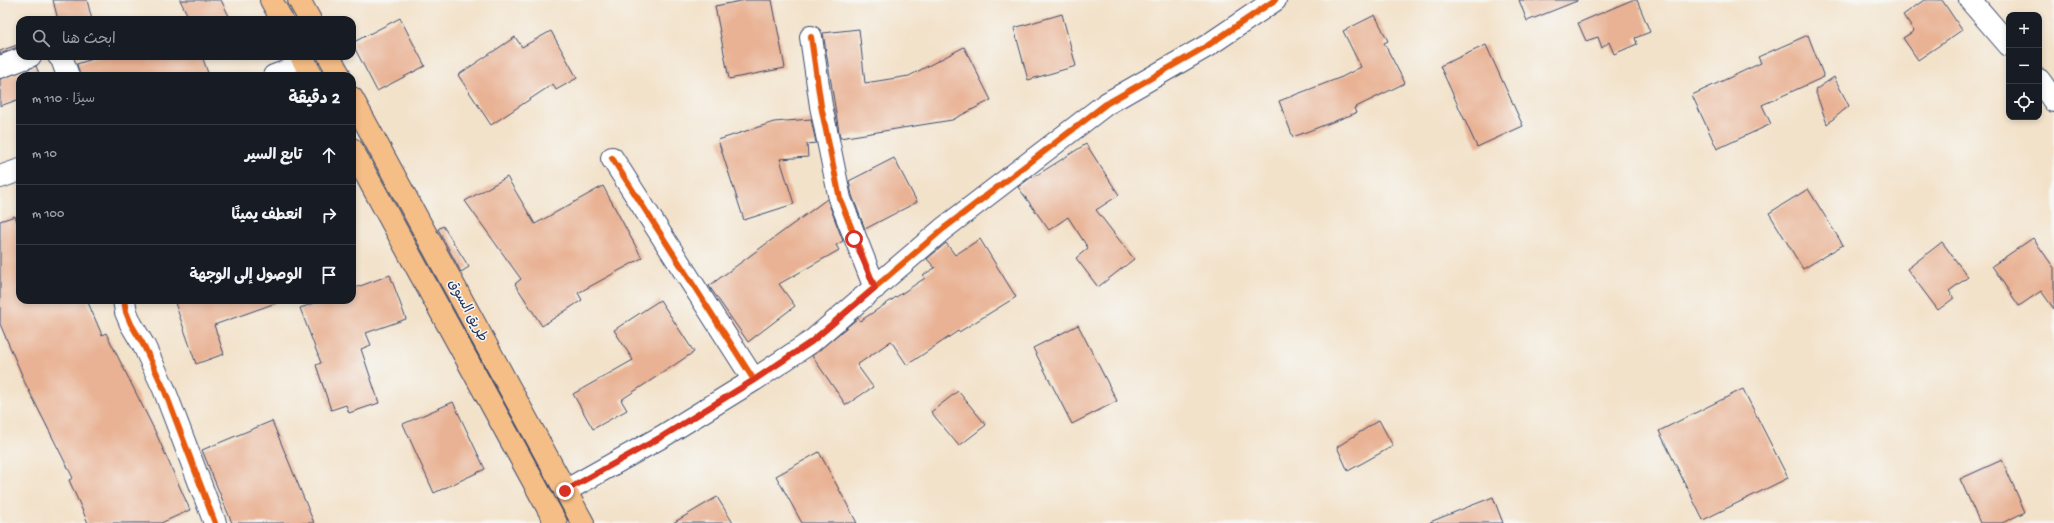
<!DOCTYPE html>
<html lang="ar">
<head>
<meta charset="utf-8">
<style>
  :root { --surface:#171b24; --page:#20242c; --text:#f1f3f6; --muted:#9ea1a6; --line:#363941 }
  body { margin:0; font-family:"Gochi Hand","Playpen Sans Arabic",sans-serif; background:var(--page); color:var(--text); direction:rtl }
  .controls { position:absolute; right:12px; top:12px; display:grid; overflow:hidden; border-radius:8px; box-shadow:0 2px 6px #0003 }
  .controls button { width:36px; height:36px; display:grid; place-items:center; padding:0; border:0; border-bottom:1px solid var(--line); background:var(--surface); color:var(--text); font:20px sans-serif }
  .stop { position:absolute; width:12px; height:12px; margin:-9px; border:3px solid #d93025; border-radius:50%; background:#fff }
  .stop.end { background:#d93025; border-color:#fff; box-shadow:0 1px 4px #0008 }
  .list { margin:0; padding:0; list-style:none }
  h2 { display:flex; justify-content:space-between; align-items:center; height:52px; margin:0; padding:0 16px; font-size:17px }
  h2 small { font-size:13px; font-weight:400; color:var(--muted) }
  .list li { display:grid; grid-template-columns:26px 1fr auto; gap:12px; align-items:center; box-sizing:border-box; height:60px; padding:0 16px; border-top:1px solid var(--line) }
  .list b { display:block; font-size:15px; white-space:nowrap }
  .list em { font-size:13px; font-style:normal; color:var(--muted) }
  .icon { flex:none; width:22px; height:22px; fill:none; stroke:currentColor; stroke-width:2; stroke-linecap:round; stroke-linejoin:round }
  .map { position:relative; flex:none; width:2054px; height:523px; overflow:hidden; direction:ltr }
  .search { position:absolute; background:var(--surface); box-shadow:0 2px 6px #0003; left:16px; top:16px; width:340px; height:44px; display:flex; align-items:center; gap:10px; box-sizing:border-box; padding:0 14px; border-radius:12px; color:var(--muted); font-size:15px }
  .panel { position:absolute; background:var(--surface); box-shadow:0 2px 6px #0003; left:16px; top:72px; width:340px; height:232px; border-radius:12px; direction:rtl }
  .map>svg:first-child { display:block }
  .building { fill:#e9b294 }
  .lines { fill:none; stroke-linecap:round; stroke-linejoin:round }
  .minor-casing { stroke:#3b4a6e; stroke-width:24 }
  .major-casing { stroke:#3b4a6e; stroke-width:24 }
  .minor { stroke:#fff; stroke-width:22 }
  .major { stroke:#f6be87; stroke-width:22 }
  .cycleway-casing { stroke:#f6f6f2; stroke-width:8 }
  .cycleway { stroke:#e8590c; stroke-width:6 }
  .route { stroke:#d93025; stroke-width:5 }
  .labels { text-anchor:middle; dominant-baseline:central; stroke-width:3; stroke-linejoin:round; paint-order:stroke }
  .street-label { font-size:14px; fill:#1b2f5e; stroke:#f6f6f2 }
</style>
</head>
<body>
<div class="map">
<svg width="2054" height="523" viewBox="0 0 2054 523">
  <rect width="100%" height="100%" fill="#f6f6f2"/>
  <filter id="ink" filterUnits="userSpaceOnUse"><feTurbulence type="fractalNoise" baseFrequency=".025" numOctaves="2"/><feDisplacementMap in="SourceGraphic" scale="8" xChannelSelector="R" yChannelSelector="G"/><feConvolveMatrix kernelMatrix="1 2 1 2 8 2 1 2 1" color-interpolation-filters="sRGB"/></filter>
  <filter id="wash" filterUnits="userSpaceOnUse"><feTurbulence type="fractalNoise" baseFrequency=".012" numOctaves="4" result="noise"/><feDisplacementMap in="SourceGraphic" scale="16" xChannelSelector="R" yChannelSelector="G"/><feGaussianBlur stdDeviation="0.9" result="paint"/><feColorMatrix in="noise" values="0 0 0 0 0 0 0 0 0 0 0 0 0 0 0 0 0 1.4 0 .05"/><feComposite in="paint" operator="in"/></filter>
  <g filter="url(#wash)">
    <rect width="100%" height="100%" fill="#f3e2ca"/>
    <g id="blocks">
      <!-- building -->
      <path class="building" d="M 53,0 L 87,0 L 92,20 L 58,20 Z
        M 180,0 L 221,0 L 231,20 L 190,20 Z
        M 746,0 L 772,0 L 785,68 L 729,79 L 715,6 Z
        M 1519,0 L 1577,0 L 1577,1 L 1527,21 Z
        M 1632,0 L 1637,0 L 1650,32 L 1635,38 L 1637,44 L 1614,54 L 1609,42 L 1602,48 L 1598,37 L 1586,41 L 1578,23 Z
        M 1924,0 L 1942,0 L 1962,30 L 1918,60 L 1903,38 L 1914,31 L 1903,15 Z
        M 1062,14 L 1076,66 L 1028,80 L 1014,28 Z
        M 1375,15 L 1388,41 L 1384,43 L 1405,83 L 1354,108 L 1356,113 L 1293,137 L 1279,101 L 1342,77 L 1361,67 L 1343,31 Z
        M 400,18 L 425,66 L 377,91 L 352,43 Z
        M 859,29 L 865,83 L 909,76 L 964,47 L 991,100 L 952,120 L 840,138 L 823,33 Z
        M 551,31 L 577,78 L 556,90 L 553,84 L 491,125 L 458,75 L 515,37 L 522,47 Z
        M 1808,35 L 1824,77 L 1762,105 L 1771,124 L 1717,149 L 1692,95 L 1761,63 L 1758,57 Z
        M 20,44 L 20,46 L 0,54 L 0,51 Z
        M 1486,45 L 1523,126 L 1477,147 L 1440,66 Z
        M 101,56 L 202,56 L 209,76 L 80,76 L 77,64 Z
        M 36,66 L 40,76 L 20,76 L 20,99 L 0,106 L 0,79 Z
        M 1834,77 L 1849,106 L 1827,124 L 1815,90 Z
        M 811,119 L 816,143 L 807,144 L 808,157 L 780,159 L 794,204 L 744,220 L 718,140 L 774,122 Z
        M 1086,144 L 1119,195 L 1096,210 L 1134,259 L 1098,287 L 1076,258 L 1088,248 L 1068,217 L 1049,230 L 1018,187 L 1033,176 L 1034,177 Z
        M 894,158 L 917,202 L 865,229 L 852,195 L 849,181 Z
        M 507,177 L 535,224 L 603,186 L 642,258 L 578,293 L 582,300 L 542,326 L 515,284 L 521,279 L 465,201 Z
        M 1808,189 L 1843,245 L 1803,269 L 1769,213 Z
        M 827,199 L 843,241 L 836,245 L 839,250 L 779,284 L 795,306 L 748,342 L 709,286 Z
        M 15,216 L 20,230 L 20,300 L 87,300 L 102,335 L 106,333 L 155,431 L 190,510 L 161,523 L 88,523 L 69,480 L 73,478 L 21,375 L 22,375 L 0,324 L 0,221 Z
        M 443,226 L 469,267 L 461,272 L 438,229 Z
        M 2033,238 L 2054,268 L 2054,309 L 2041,291 L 2019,306 L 1992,266 Z
        M 980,239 L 1016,297 L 959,332 L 958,331 L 907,365 L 891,341 L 857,365 L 873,387 L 846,405 L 812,356 L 858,318 L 860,321 L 925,278 L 923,275 L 935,268 L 927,259 L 946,243 L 955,255 Z
        M 1942,242 L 1968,277 L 1949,291 L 1954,298 L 1938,310 L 1907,269 Z
        M 390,275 L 406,319 L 366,333 L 371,345 L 361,349 L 379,403 L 349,413 L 346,405 L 331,410 L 316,365 L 321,363 L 300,308 L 323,300 L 352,300 L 352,289 Z
        M 174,300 L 276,300 L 276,303 L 214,325 L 224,354 L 196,364 Z
        M 660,300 L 694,352 L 621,400 L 627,410 L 593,429 L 573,394 L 633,360 L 614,330 Z
        M 1078,325 L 1117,401 L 1072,424 L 1033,348 Z
        M 1743,389 L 1788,478 L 1703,520 L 1659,431 Z
        M 958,391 L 986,425 L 959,446 L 931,412 Z
        M 453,402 L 485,469 L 434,493 L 403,424 Z
        M 1379,420 L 1393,446 L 1348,471 L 1337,447 Z
        M 272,421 L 314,523 L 232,523 L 202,450 Z
        M 819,452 L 857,523 L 802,523 L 776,476 Z
        M 2002,460 L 2025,512 L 2002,523 L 1980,523 L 1960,479 Z
        M 717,497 L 733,523 L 673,523 Z
        M 1493,497 L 1503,523 L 1431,523 L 1430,522 Z"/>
    </g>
  </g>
  <g filter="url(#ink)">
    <use href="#blocks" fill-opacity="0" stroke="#3b4a6e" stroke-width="1"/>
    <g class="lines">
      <!-- minor casing -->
      <g class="minor-casing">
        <path id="minor" d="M 1970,0 L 2009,45
          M 811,37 L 821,106 L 840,199 L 875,288
          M 59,56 L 62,59 L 68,76
          M 0,67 L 30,56
          M 274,76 L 306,64
          M 2039,80 L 2054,101
          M 612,158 L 754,380
          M 0,177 L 20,170
          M 124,300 L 126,312 L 131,324 L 144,346 L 164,389 L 215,523
          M 565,491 L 663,436 L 754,380 L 811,342 L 943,229 L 1106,104 L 1207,46 L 1275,0"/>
      </g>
      <!-- major casing -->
      <g class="major-casing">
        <path id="major" d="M 271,0 L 282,20
          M 299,0 L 310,20
          M 301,56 L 312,76
          M 329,56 L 340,76
          M 352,98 L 583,523
          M 352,149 L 556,523"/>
      </g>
      <!-- minor -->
      <use href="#minor" class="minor"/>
      <!-- major -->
      <use href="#major" class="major"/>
      <!-- cycleway casing -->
      <g class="cycleway-casing">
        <path id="cycleway" d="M 811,37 L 821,106 L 840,199 L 875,288
          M 612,158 L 754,380
          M 124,300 L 126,312 L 131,324 L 144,346 L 164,389 L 215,523
          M 565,491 L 663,436 L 754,380 L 811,342 L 943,229 L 1106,104 L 1207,46 L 1275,0"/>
      </g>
      <!-- cycleway -->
      <use href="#cycleway" class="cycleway"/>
    </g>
  </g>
  <g class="lines" filter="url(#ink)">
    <!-- route -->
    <path class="route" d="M 565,491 L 663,436 L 754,380 L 811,342 L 875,288 L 854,239"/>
  </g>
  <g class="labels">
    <!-- street labels -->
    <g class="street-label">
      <text transform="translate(467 311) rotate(62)">طريق السوق</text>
    </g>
  </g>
</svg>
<div class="controls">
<button>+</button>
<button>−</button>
<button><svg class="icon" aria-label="locate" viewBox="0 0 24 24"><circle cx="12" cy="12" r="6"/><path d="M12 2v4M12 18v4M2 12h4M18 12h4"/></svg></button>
</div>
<div class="stop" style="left:854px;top:239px"></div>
<div class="stop end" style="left:565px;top:491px"></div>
<div class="search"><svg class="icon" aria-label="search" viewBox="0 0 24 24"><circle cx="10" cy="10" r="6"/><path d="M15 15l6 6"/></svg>ابحث هنا</div>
<section class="panel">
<h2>2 دقيقة<small>سيرًا · 110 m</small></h2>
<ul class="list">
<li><svg class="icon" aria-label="ahead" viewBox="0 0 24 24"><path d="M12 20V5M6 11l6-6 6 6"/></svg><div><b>تابع السير</b></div><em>10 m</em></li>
<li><svg class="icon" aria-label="right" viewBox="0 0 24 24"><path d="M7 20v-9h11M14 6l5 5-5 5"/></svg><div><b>انعطف يمينًا</b></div><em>100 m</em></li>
<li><svg class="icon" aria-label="arrive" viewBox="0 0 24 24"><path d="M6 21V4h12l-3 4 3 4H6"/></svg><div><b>الوصول إلى الوجهة</b></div></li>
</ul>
</section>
</div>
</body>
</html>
